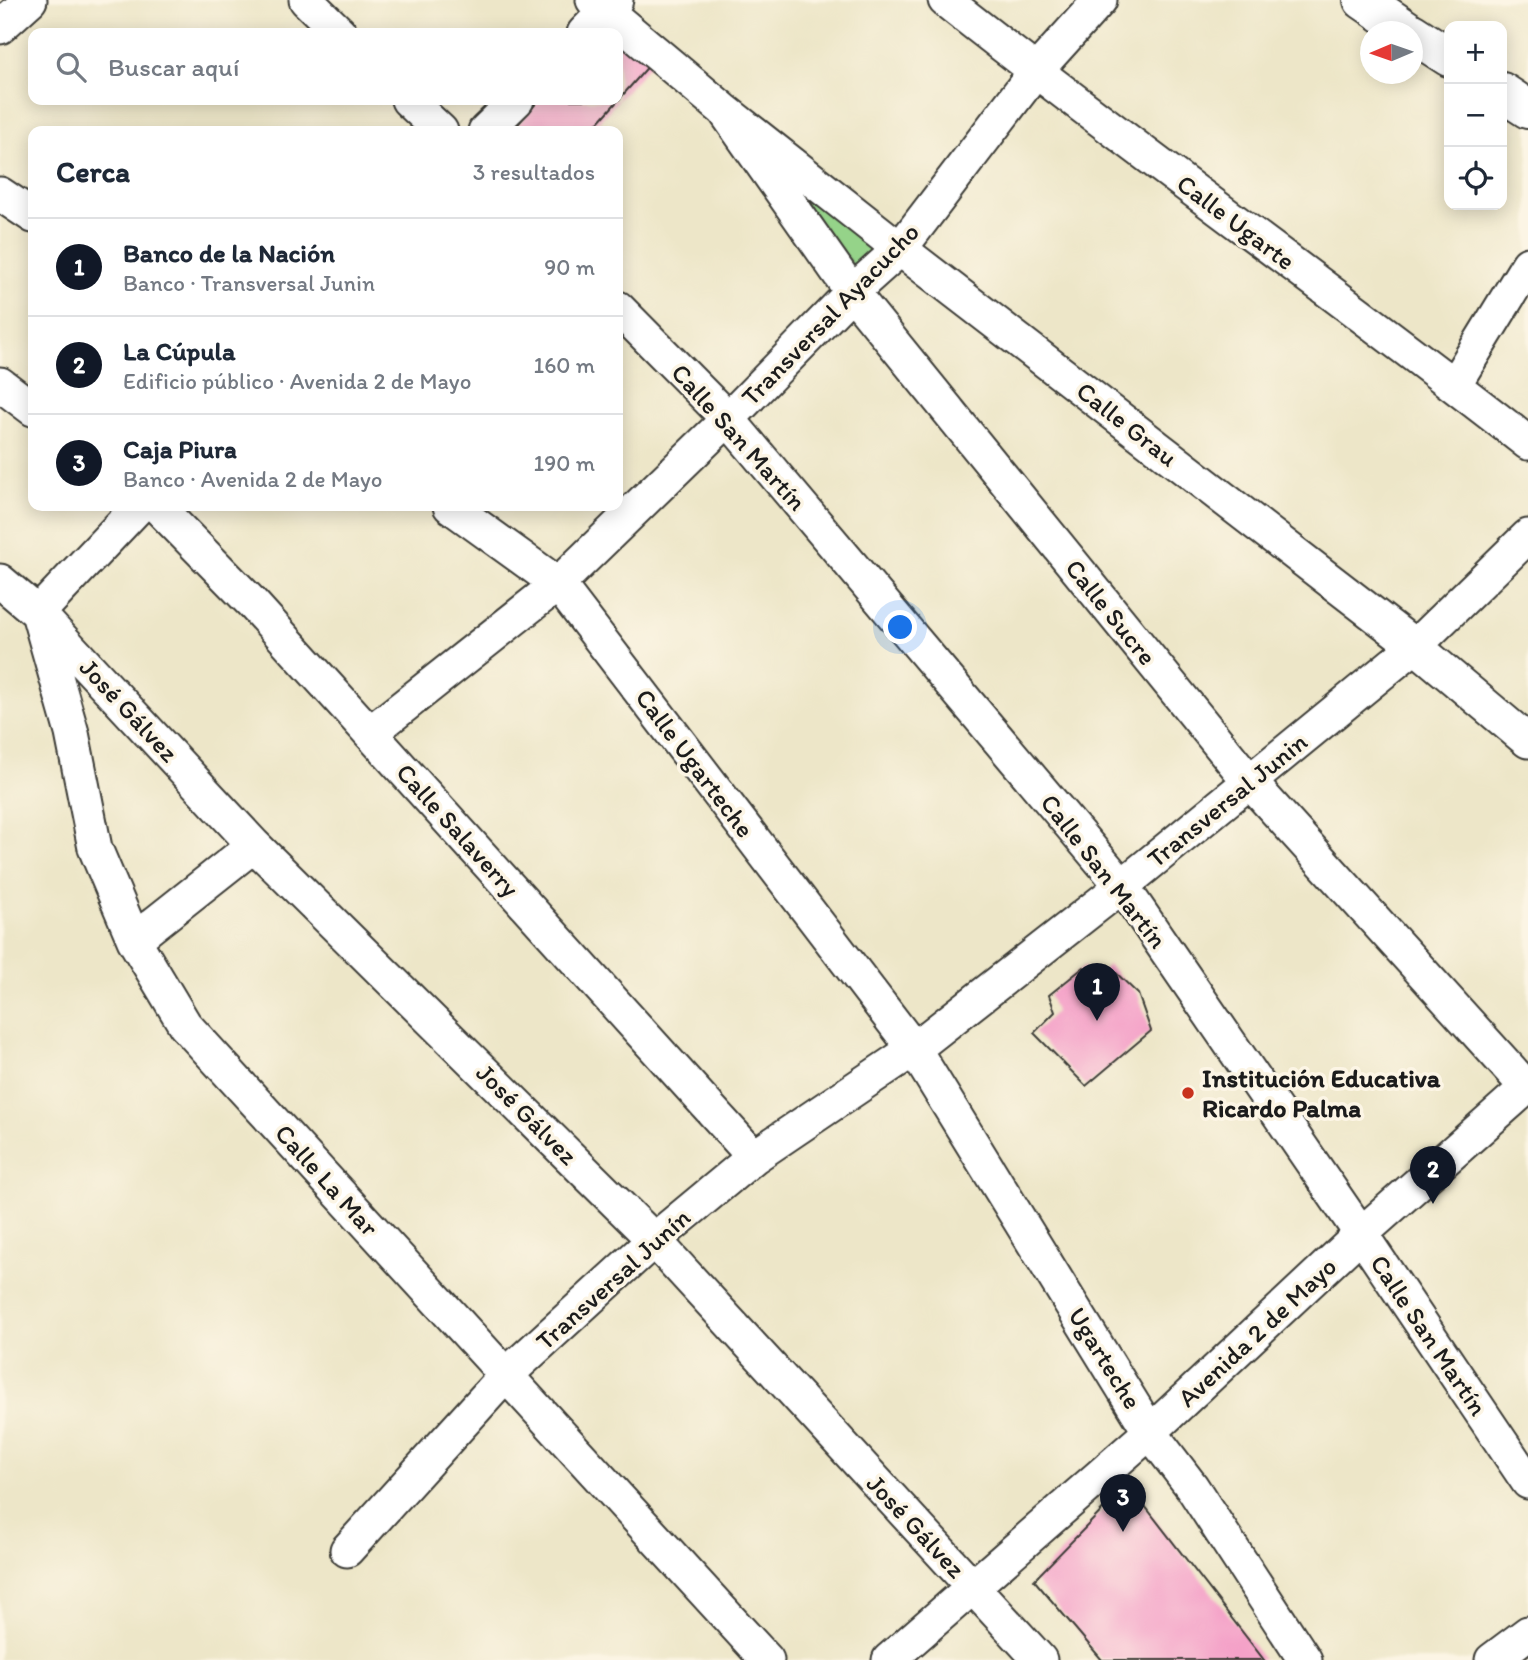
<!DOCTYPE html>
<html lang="es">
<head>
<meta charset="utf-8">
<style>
  :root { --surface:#fff; --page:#f2f2f3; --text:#1f2937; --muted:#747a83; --line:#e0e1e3; --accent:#111827 }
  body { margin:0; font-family:Itim,sans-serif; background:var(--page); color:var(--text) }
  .controls { position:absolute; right:21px; top:21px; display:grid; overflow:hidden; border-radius:14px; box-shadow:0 4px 18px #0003 }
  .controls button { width:63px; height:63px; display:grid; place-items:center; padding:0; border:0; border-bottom:2px solid var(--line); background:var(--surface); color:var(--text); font:35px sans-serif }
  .compass { position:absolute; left:1360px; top:21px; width:63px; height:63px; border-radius:50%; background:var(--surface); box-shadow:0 4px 18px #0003; rotate:268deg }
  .you { position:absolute; left:901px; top:628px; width:24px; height:24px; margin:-18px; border:5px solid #fff; border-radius:50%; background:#1a73e8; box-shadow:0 0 0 10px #1a73e833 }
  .badge { display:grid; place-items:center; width:46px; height:46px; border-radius:50%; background:var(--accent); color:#fff; font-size:23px; font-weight:700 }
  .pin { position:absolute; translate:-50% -58px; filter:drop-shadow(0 2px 4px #0008) }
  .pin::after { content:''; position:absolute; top:37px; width:24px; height:21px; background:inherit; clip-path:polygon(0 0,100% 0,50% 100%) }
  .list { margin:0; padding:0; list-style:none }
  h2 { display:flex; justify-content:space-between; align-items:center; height:91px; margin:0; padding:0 28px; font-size:30px }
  h2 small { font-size:23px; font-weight:400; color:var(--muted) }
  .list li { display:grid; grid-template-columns:46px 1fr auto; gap:21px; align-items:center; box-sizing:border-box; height:98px; padding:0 28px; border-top:2px solid var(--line) }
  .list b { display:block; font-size:26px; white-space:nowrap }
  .list p { margin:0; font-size:23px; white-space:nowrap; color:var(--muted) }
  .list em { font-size:23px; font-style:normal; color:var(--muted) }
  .icon { flex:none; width:38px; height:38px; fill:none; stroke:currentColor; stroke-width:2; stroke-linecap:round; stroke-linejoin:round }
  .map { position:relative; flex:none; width:1528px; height:1660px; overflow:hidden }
  .search { position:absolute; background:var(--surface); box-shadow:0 4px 18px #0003; left:28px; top:28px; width:595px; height:77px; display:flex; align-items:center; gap:18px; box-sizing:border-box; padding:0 24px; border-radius:14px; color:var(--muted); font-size:26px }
  .panel { position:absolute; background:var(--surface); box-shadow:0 4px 18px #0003; left:28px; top:126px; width:595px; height:385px; border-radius:14px }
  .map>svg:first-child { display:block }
  .green { fill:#95d389; stroke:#587852; stroke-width:2 }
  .building { fill:#f4a1c8 }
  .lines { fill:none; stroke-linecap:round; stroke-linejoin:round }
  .minor-casing { stroke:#3b3a36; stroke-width:37 }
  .major-casing { stroke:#3b3a36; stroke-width:42 }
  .minor { stroke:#fff; stroke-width:33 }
  .major { stroke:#fff; stroke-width:38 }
  .poi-dot { fill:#c8321e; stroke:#fcf5e5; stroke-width:2.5 }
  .labels { text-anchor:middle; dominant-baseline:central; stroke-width:7; stroke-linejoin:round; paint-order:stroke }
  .street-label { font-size:26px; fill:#1c1c1c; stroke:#fcf5e5 }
  .poi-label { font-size:26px; font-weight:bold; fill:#1c1c1c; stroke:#fcf5e5; text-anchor:start }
</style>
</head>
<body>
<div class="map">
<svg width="1528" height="1660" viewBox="0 0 1528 1660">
  <rect width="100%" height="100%" fill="#fcf5e5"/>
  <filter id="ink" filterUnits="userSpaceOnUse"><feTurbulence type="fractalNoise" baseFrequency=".0143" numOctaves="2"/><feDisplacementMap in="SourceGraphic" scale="14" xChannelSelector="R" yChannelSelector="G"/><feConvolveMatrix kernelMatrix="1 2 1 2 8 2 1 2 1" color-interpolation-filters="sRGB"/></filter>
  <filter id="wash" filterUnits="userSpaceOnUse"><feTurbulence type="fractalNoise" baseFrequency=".00686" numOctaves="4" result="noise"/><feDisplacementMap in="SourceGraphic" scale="28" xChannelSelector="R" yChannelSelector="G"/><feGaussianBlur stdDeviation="1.57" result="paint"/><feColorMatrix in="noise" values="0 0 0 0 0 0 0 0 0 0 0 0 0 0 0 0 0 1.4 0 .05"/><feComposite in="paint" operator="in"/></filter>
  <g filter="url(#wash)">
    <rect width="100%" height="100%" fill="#ede6c8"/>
    <!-- green -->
    <path class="green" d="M 775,166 L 875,243 L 869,260 L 854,267 Z"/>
    <g id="blocks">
      <!-- building -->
      <path class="building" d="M 607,23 L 652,62 L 591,131 L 512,131 L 539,100 L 618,100 L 618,33 Z
        M 1108,965 L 1138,994 L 1151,1031 L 1086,1086 L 1034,1033 L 1055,1012 L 1049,995 L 1084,967 L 1096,977 Z
        M 1128,1484 L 1264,1660 L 1102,1660 L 1034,1580 Z"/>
    </g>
  </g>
  <g filter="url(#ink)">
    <use href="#blocks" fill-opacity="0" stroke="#3b3a36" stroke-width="2"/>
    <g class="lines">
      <!-- minor casing -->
      <g class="minor-casing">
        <path id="minor" d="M 306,0 L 340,33
          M 593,0 L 724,110 L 900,249 L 1415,646 L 1528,741
          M 945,0 C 1136,152 1336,292 1528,443
          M 0,27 L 30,0
          M 584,33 L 616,0
          M 408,100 L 441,131
          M 724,110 L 852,292 L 1249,781 L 1528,1089
          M 485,131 L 517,100
          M 0,194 L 33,216
          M 618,308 L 728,419 L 1122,886 L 1361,1234 L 1528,1482
          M 0,384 L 33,409
          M 1454,385 L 1528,264
          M 139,506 L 38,613 L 72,733 L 95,848 L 134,940 L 185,1025 L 767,1660
          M 157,506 L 253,604 L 754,1157
          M 450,506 L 558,584 L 914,1049 L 1150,1432 L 1192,1487 L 1305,1660
          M 0,581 L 38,613 L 254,845 L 654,1240 L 1040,1660
          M 370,733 L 558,584 L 728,419 L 852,292 L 900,249 L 1035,72 L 1100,0
          M 134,940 L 254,845
          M 347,1550 L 505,1376 L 654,1240 L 754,1157 L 914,1049 L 1122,886 L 1415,646 L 1528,536
          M 889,1660 L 1150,1432 L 1361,1234 L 1528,1086
          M 1492,1660 L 1528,1633"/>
      </g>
      <!-- major casing -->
      <g class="major-casing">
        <path id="major" d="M 1363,0 L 1410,32
          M 1412,33 L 1449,57
          M 1502,92 L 1528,109"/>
      </g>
      <!-- minor -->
      <use href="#minor" class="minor"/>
      <!-- major -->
      <use href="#major" class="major"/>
    </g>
  </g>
  <!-- markers -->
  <circle class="poi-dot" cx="1188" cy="1093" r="7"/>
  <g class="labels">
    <!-- street labels -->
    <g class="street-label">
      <text transform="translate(1236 222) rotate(37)">Calle Ugarte</text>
      <text transform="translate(830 314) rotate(-46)">Transversal Ayacucho</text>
      <text transform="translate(1127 424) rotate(38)">Calle Grau</text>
      <text transform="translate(739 437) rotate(48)">Calle San Martín</text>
      <text transform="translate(1111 612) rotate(51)">Calle Sucre</text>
      <text transform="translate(129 710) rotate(47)">José Gálvez</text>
      <text transform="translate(695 763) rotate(53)">Calle Ugarteche</text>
      <text transform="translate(1227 800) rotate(-39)">Transversal Junin</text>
      <text transform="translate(458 830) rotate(48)">Calle Salaverry</text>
      <text transform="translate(1104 871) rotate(52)">Calle San Martín</text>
      <text transform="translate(527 1114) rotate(45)">José Gálvez</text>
      <text transform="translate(327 1180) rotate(48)">Calle La Mar</text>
      <text transform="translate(613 1279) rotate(-42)">Transversal Junín</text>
      <text transform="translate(1257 1332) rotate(-43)">Avenida 2 de Mayo</text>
      <text transform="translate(1429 1335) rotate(56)">Calle San Martín</text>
      <text transform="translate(1105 1358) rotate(58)">Ugarteche</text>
      <text transform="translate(916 1526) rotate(47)">José Gálvez</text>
    </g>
    <!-- poi labels -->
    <g class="poi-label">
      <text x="1202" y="1078">Institución Educativa<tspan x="1202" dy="30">Ricardo Palma</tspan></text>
    </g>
  </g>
</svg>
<div class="controls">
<button>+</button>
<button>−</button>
<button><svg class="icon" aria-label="locate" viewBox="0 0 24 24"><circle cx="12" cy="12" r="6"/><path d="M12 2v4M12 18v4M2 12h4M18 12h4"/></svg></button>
</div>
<svg class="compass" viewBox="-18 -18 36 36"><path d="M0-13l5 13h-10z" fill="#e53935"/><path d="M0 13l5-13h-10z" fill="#747a83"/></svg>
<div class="you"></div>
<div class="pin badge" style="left:1097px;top:1021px">1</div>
<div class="pin badge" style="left:1433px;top:1204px">2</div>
<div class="pin badge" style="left:1123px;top:1532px">3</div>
<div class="search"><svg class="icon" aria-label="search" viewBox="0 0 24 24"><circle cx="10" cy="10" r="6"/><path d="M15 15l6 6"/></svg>Buscar aquí</div>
<section class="panel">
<h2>Cerca<small>3 resultados</small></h2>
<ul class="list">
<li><span class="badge">1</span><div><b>Banco de la Nación</b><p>Banco · Transversal Junin</p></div><em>90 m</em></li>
<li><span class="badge">2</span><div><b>La Cúpula</b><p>Edificio público · Avenida 2 de Mayo</p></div><em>160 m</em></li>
<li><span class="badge">3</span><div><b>Caja Piura</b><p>Banco · Avenida 2 de Mayo</p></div><em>190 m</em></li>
</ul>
</section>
</div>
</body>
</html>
